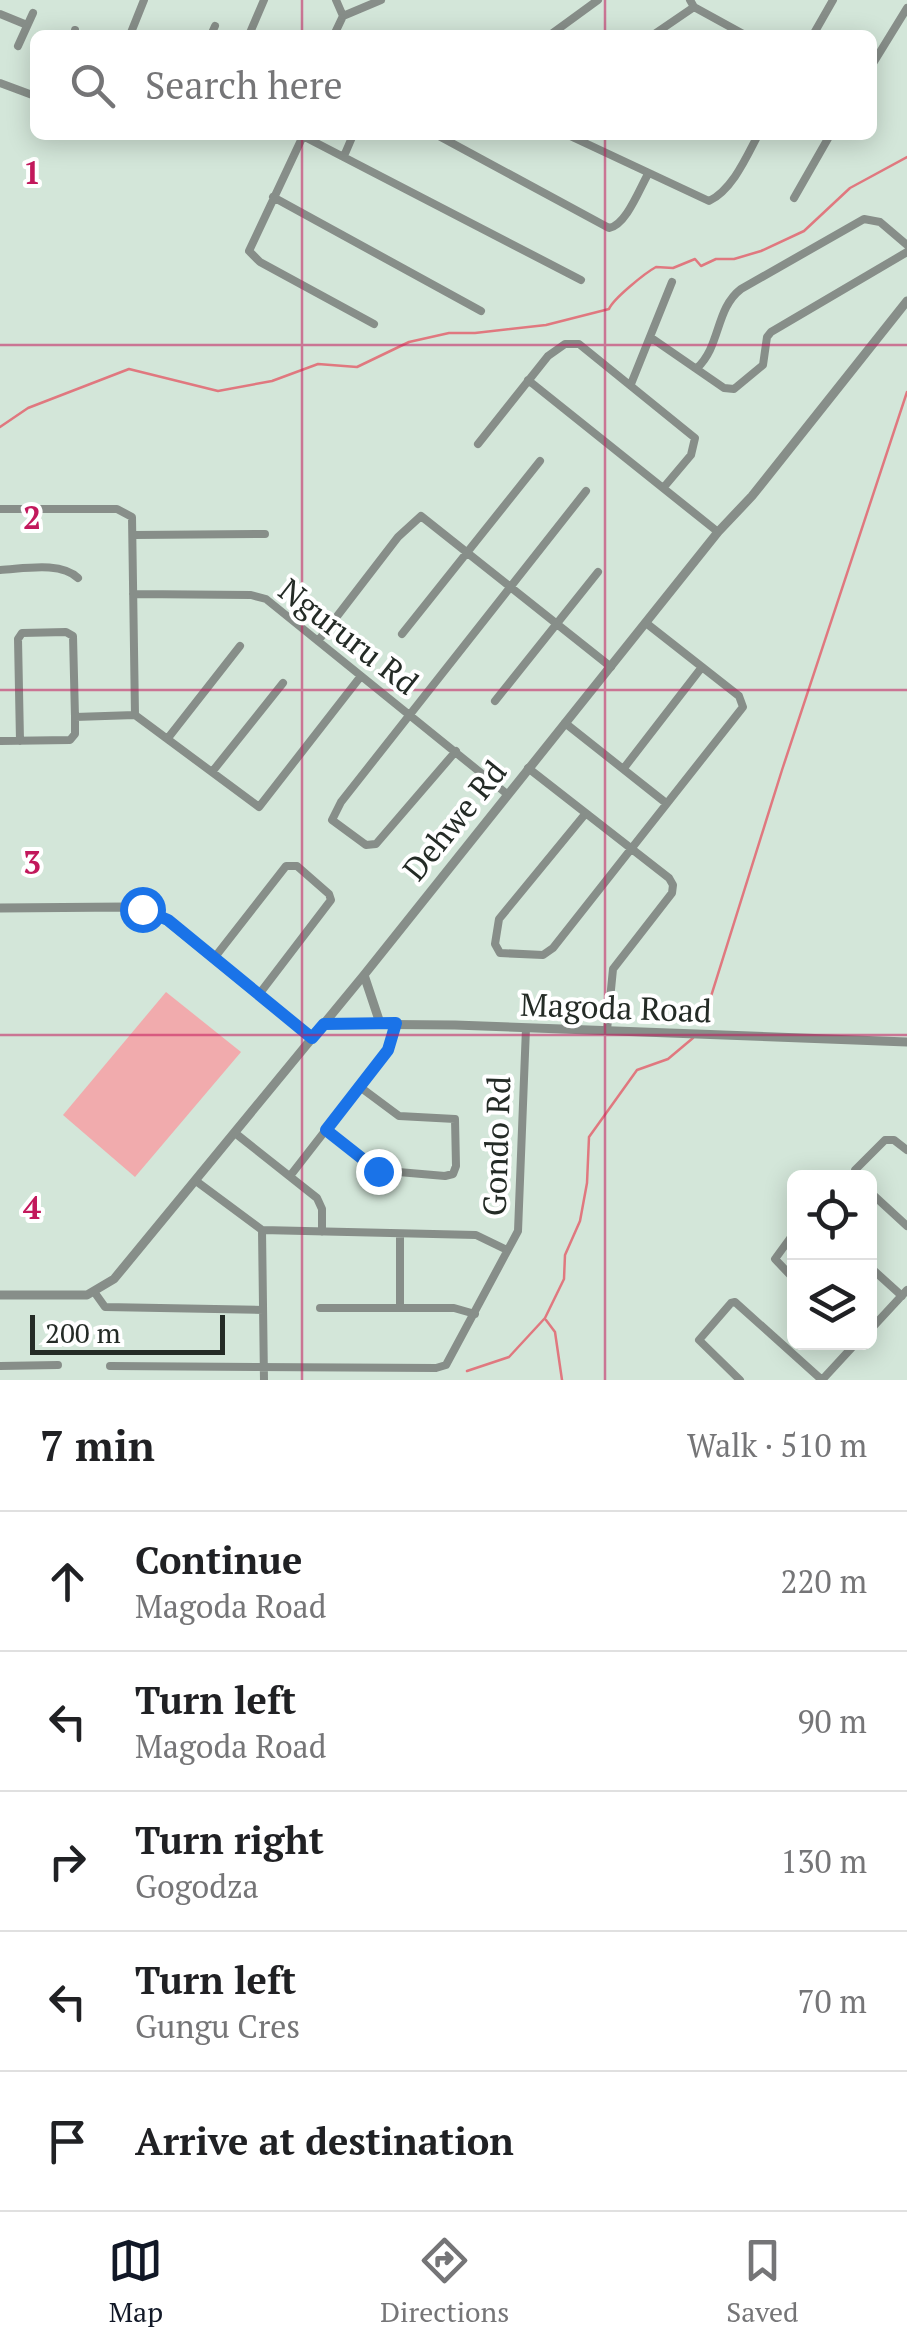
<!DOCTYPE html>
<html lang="en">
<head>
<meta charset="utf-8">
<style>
  :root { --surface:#fff; --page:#f6f6f6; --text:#202124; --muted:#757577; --line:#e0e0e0; --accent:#111827 }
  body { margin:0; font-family:"PT Serif",serif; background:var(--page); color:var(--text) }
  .controls { position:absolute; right:30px; bottom:30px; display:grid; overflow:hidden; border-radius:15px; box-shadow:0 5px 25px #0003 }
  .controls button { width:90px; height:90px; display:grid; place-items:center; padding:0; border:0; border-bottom:2px solid var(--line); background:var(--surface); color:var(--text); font:50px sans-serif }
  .scale { position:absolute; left:30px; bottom:25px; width:195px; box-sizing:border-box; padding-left:10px; border:5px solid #242b26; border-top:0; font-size:28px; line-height:35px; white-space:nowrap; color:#242b26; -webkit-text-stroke:8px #fff; paint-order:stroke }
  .stop { position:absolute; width:30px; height:30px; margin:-22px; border:8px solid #1a73e8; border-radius:50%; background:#fff }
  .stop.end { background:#1a73e8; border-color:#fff; box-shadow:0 2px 10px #0008 }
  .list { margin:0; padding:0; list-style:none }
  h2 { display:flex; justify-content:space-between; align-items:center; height:130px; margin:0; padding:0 40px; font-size:42px }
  h2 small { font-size:32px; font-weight:400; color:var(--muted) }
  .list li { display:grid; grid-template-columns:65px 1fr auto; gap:30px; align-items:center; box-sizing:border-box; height:140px; padding:0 40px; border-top:2px solid var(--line) }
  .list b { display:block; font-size:38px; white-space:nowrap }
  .list p { margin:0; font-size:32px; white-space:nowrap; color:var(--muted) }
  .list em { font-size:32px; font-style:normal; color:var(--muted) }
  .icon { flex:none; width:55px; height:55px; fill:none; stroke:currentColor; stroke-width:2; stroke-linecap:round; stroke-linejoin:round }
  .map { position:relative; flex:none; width:907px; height:1380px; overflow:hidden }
  .search { position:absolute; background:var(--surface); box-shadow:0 5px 25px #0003; left:30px; right:30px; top:30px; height:110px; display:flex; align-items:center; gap:25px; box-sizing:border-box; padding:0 35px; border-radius:15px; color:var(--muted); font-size:38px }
  .sheet { height:830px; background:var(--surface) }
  nav { display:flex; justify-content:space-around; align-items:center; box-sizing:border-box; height:140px; border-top:2px solid var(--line); background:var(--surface); font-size:28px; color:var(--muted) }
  nav a { display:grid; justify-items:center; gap:5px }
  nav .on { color:var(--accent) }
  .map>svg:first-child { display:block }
  .green { fill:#f1abad }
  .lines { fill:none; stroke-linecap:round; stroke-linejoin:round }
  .stream { stroke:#e0787f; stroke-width:2.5 }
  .minor { stroke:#878e89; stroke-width:8 }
  .tertiary { stroke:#878e89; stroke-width:9 }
  .route { stroke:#1a73e8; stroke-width:12 }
  .grid { fill:none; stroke:#c2185b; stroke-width:2.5; stroke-opacity:0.55 }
  .labels { text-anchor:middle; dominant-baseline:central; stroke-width:8; stroke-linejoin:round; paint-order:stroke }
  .street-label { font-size:32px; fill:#242b26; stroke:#fff }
  .grid-label { font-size:32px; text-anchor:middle; font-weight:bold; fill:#c2185b; stroke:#fff; stroke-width:8; stroke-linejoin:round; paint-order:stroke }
</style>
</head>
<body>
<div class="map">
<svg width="907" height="1380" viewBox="0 0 907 1380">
  <rect width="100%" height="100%" fill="#d3e6d9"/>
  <!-- green -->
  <path class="green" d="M 166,992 L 241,1052 L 135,1177 L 63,1115 Z"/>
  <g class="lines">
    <!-- stream -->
    <path class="stream" d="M 0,427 L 28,408 L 129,369 L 218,391 L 272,381 L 318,364 L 357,367 L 409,342 L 449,333 L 475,333 L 546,325 L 609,309 C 613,299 645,273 656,267 L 673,268 L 695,259 L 701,266 L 716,259 L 734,259 L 761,251 L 804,231 L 850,188 L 907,157
      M 702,1025 L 782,770 L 907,392
      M 546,1320 L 555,1332 L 562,1380
      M 467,1371 L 509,1357 L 545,1318 L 564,1279 L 565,1255 L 580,1221 L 587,1183 L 589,1137 L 637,1070 L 668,1059 L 693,1038"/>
    <!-- minor -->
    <path class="minor" d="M 336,0 L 343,16
      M 690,0 L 694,7 L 745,35
      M 0,14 L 27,25
      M 74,35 L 75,30
      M 130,35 L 144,0
      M 211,35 L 215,26
      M 249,35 L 264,0
      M 334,35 L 343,16 L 381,0
      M 550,35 L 598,0
      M 653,35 L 694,7
      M 813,35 L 833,0
      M 18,46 L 33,13
      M 872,65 L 907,8
      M 0,83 L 35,96
      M 301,135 L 581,280
      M 437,135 L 609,228 C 626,225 639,190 648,174
      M 568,135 L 709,201 C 732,190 746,158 758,135
      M 303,136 L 249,251 L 260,262 L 374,324
      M 344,156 L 353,135
      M 273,197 L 481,311
      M 794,198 L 830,135
      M 650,337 L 724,388 L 734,389 L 763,365 L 767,337 L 771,332 L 907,252
      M 697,368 C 721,346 715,309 741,289 L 864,219 L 880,222 L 907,245
      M 528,380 L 718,532
      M 631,384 L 672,282
      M 478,444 L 548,356 L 565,344 L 579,344 L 695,438 L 691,455 L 664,487
      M 0,509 L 117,509 L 132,517 L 135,715
      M 134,535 L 265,534
      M 0,570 C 23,569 60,561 78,578
      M 133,594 L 251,595 L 266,599 L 507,794
      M 402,634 L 540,461
      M 318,641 L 398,537 L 421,516 L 611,667
      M 495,701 L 598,572
      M 565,723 L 666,803
      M 168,738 L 240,646
      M 0,741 L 70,740 L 75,734 L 75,717 L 135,715 L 259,807 L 361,676
      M 20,741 L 18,639 L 22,633 L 66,632 L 73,636 L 75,717
      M 456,751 L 376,844 L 366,845 L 332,820 L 341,802 L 586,491
      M 528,768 L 669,878 L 673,885 L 672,893 L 613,969 L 607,1030
      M 624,768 L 702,667
      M 212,772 L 283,683
      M 586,813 L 499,919 L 495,944 L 500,953 L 543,955 L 553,948 L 743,707 L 739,696 L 646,623
      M 215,957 L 286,866 L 297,866 L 329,894 L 331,900 L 260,993
      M 326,1130 L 375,1170 L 445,1176 L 453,1174 L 456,1166 L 455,1119 L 399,1116 L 360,1087
      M 235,1133 L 317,1198 L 322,1209 L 322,1232
      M 290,1176 L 388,1050 L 396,1023
      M 855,1178 L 855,1170 L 885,1140 L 894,1140 L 907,1150
      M 196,1181 L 262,1230 L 264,1380
      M 870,1192 L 907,1226
      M 262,1230 L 476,1235 L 507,1250
      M 794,1233 L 775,1259 L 794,1279
      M 870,1267 L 902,1296
      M 95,1293 L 105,1307 L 263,1310
      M 400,1307 L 400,1234
      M 320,1308 L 454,1308 L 475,1314
      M 870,1330 L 907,1290
      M 0,1366 L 58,1365
      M 110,1366 L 436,1368 L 446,1365 L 518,1231 L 526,1028
      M 740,1380 L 699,1340 L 731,1303 L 735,1302 L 822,1380
      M 822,1380 L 857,1342"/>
    <!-- tertiary -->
    <path class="tertiary" d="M 0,908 L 126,907 L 160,915 L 311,1038
      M 364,975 L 380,1023
      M 324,1024 L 455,1025 L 907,1042
      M 0,1295 L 87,1295 L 114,1279 L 364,975 L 718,532 L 752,496 L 907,301"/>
  </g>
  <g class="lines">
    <!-- route -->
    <path class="route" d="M 142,909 L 168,920 L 312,1038 L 324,1024 L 396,1023 L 388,1050 L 326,1130 L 378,1171"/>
  </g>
  <!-- grid -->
  <path class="grid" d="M 302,0 L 302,35M 605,0 L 605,35M 302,135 L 302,1380M 605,135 L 605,1380M 0,345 L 907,345M 0,690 L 907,690M 0,1035 L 907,1035"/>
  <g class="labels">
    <!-- street labels -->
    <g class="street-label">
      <text transform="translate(349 636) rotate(38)">Ngururu Rd</text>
      <text transform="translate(454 820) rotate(-51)">Dehwe Rd</text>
      <text transform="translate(616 1007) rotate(2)">Magoda Road</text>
      <text transform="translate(496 1146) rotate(-88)">Gondo Rd</text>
    </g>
  </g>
  <g class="grid-label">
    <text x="32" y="184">1</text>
    <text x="32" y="529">2</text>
    <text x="32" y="874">3</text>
    <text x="32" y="1219">4</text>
  </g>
</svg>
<div class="controls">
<button><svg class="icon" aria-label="locate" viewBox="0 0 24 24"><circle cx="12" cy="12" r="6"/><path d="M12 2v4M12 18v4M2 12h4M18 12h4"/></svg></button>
<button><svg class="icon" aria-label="layers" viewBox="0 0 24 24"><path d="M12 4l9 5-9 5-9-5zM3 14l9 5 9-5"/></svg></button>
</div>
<div class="scale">200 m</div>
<div class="stop" style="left:142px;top:909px"></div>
<div class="stop end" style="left:378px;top:1171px"></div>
<div class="search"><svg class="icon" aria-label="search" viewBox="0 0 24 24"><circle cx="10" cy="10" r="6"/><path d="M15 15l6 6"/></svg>Search here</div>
</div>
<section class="sheet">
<h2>7 min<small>Walk · 510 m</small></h2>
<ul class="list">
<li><svg class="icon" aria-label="ahead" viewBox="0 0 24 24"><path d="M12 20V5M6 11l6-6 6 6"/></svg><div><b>Continue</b><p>Magoda Road</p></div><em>220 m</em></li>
<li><svg class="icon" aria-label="left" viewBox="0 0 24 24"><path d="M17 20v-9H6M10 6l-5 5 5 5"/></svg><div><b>Turn left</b><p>Magoda Road</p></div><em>90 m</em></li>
<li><svg class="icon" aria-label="right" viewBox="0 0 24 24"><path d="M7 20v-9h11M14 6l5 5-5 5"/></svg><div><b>Turn right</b><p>Gogodza</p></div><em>130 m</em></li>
<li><svg class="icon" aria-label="left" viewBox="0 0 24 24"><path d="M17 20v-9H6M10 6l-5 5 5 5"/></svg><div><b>Turn left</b><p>Gungu Cres</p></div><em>70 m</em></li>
<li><svg class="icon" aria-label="arrive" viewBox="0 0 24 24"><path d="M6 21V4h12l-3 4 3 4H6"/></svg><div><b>Arrive at destination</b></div></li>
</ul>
</section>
<nav>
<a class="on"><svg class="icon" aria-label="map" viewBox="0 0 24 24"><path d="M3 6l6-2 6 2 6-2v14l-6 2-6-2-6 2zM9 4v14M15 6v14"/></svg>Map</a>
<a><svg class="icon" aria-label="directions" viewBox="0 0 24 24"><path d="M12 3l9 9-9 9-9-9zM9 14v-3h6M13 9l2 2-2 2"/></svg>Directions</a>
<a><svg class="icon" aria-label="saved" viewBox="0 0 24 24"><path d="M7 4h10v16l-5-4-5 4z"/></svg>Saved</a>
</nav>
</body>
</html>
